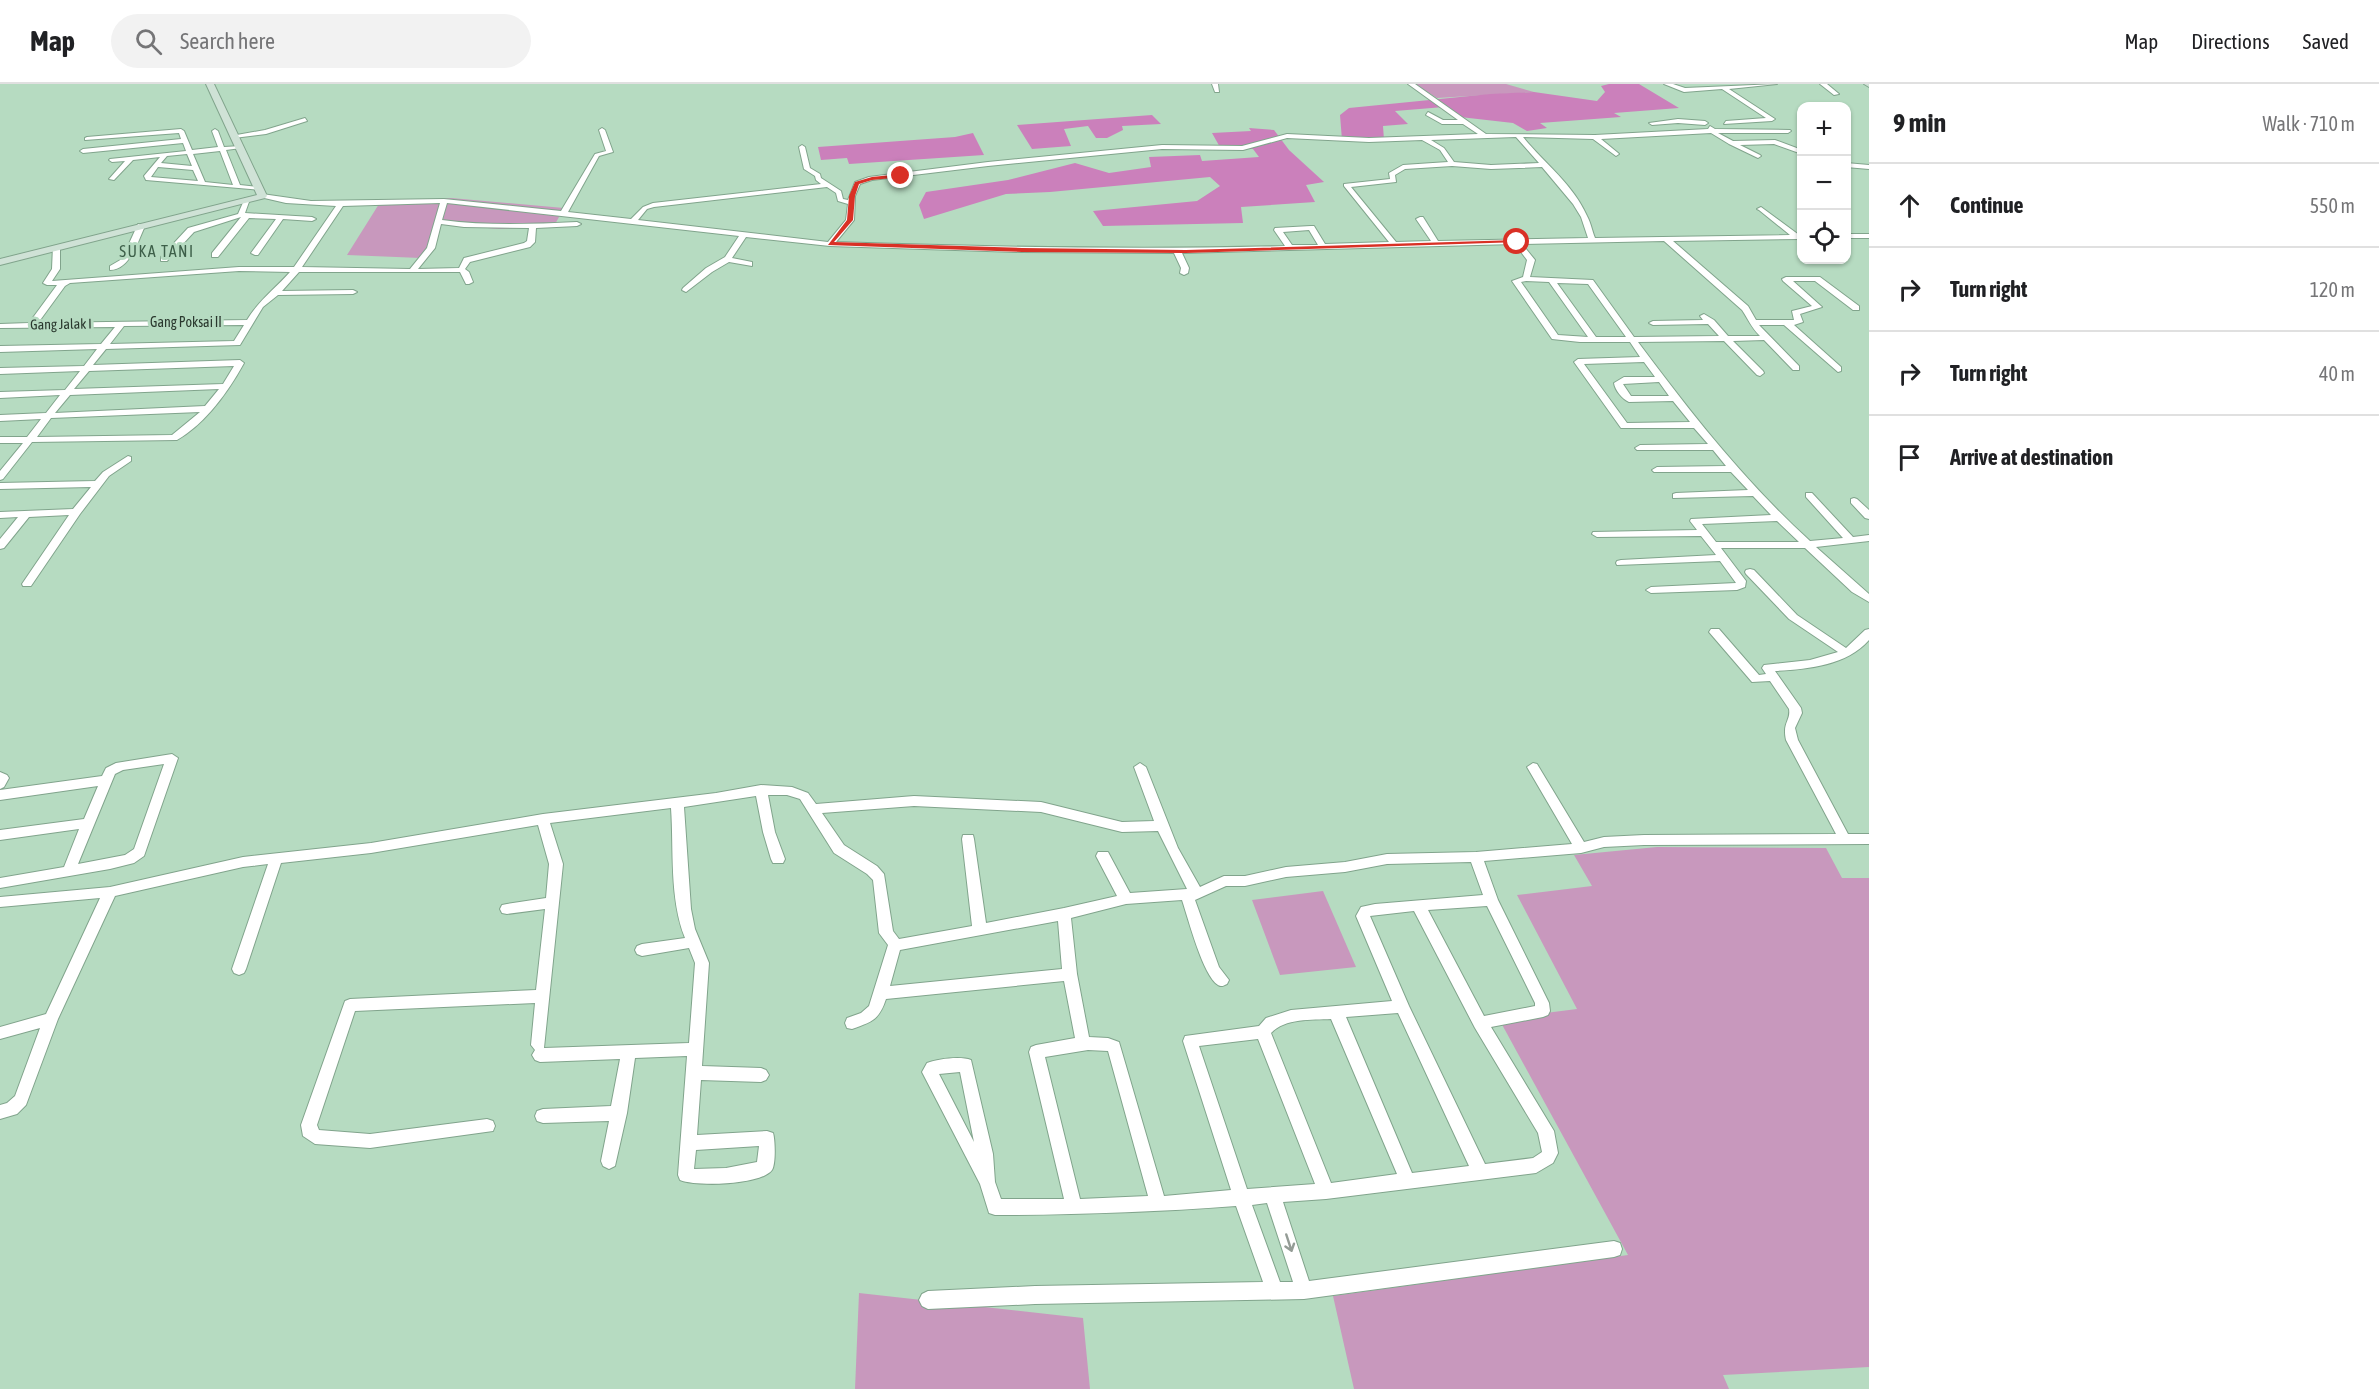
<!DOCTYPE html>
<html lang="en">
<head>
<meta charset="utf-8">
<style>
  :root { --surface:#fff; --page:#f2f2f2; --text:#202124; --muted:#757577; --line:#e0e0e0 }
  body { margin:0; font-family:"Asap Condensed",sans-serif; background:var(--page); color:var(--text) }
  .controls { position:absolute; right:18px; top:18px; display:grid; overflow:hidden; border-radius:12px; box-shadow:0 2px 4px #0004 }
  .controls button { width:54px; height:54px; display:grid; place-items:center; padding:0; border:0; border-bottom:2px solid var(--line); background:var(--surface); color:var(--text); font:30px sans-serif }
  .stop { position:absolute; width:18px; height:18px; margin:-14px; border:4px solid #d93025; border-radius:50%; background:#fff }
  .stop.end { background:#d93025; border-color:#fff; box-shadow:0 2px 6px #0008 }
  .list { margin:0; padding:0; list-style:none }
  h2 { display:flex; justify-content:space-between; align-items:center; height:78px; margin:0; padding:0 24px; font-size:26px }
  h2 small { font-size:20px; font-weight:400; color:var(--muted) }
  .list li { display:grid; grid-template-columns:39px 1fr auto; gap:18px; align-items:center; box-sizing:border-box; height:84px; padding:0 24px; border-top:2px solid var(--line) }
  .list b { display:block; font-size:22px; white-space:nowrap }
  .list em { font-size:20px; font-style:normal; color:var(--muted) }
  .icon { flex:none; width:33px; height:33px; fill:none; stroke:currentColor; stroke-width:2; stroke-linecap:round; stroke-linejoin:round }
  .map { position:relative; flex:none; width:1869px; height:1305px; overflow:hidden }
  header { display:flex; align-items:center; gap:36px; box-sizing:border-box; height:84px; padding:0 30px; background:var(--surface); border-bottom:2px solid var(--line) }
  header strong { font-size:28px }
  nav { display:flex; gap:33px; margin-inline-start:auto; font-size:21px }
  .search { width:420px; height:54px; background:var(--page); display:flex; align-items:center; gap:15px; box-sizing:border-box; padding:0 21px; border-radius:33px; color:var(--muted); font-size:22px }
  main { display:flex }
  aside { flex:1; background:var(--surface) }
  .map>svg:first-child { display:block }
  .green { fill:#c898bd }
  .forest { fill:#cb80bb }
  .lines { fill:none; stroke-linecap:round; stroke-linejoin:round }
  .street-casing { stroke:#81a48c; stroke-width:2 }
  .secondary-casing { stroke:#81a48c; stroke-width:2 }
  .street { fill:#fff; fill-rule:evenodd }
  .secondary { fill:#cfe2d6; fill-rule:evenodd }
  .oneway { stroke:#949c96 }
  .route { fill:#d93025 }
  .labels { text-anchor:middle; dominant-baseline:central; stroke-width:6; stroke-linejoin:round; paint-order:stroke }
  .far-street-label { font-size:14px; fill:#2a382e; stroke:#b6dbc1 }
  .far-quarter-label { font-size:16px; letter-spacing:1.5px; fill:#3d5f49; stroke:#b6dbc1 }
</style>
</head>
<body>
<header>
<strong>Map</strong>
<div class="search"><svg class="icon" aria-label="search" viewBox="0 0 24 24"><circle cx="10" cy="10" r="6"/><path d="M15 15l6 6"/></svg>Search here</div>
<nav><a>Map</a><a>Directions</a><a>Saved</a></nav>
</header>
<main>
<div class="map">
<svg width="1869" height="1305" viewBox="0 0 1869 1305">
  <rect width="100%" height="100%" fill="#b6dbc1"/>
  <!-- green -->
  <path class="green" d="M 1415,0 L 1506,0 L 1534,8 L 1437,14 Z
    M 451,114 L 564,124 L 554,142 L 499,145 L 440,140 L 433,159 L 421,174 L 347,171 L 379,120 Z
    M 1657,763 L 1826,764 L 1842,794 L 1869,794 L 1869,1283 L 1723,1291 L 1729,1305 L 1354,1305 L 1333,1212 L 1628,1171 L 1499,935 L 1577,925 L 1517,811 L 1592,802 L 1574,771 Z
    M 1323,807 L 1356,883 L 1280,891 L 1252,816 Z
    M 859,1209 L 1083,1234 L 1090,1305 L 855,1305 Z"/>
  <!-- forest -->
  <path class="forest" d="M 1609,0 L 1639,0 L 1679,24 L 1614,29 L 1621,33 L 1540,39 L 1547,44 L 1527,47 L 1513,39 L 1460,33 L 1444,23 L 1395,27 L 1408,40 L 1383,42 L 1384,56 L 1342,56 L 1340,31 L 1349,24 L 1490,10 L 1534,8 L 1597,17 L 1605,8 L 1601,2 Z
    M 1152,31 L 1161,40 L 1122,42 L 1123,46 L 1107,54 L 1096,54 L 1088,42 L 1064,45 L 1071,62 L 1032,65 L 1017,41 Z
    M 1249,44 L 1274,46 L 1289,66 L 1324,98 L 1306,101 L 1315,118 L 1241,123 L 1243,139 L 1103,142 L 1093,127 L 1197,117 L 1220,102 L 1210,93 L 1050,108 L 1006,110 L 924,135 L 919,121 L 926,108 L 1008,96 L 1075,79 L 1109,89 L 1151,83 L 1149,73 L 1200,71 L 1202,77 L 1259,73 L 1253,65 L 1221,65 L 1212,49 L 1251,47 Z
    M 973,49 L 984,71 L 849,80 L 847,74 L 821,76 L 818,63 L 955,53 Z"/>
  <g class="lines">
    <!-- street casing -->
    <g class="street-casing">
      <path id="street" d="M 1212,0 L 1218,0 L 1219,8 L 1215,8 Z
        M 1408,0 L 1415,0 L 1486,50 L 1595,51 L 1708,45 L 1710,42 L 1715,45 L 1790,46 L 1791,47 L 1788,49 L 1718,49 L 1733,57 L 1775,56 L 1802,66 L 1802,70 L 1774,60 L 1740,61 L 1760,71 L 1761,72 L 1758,74 L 1729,60 L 1711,49 L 1601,55 L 1618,69 L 1619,70 L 1616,72 L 1593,55 L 1523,53 C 1544,79 1573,100 1587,132 C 1591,139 1592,147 1595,154 L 1790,151 L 1759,126 L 1757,125 L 1761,123 L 1799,151 L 1802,151 L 1802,155 L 1673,157 L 1748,222 L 1756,236 L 1794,236 L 1792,227 L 1812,222 L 1783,197 L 1782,195 L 1786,193 L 1820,193 L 1859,222 L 1859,226 L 1853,226 L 1815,197 L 1793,197 L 1822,223 L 1800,230 L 1803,238 L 1794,241 L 1841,283 L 1841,287 L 1838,288 L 1784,241 L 1759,241 L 1799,282 L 1799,286 L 1793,286 L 1764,256 L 1733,257 L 1763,287 L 1764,289 L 1760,292 L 1757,291 L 1724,257 L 1638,258 C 1691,329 1744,397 1810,457 L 1843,454 L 1806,413 L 1806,409 L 1812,409 L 1853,453 L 1869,451 L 1869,457 L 1816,463 L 1869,510 L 1869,518 L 1852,508 L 1805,464 L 1721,464 L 1746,497 L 1745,503 L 1737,506 L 1651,509 L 1646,506 L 1651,503 L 1736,499 L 1720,477 L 1617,481 L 1616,479 L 1617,477 L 1621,476 L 1716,471 L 1701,452 L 1597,453 L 1592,450 L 1593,448 L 1697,446 L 1690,437 L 1691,435 L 1771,431 L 1753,412 L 1673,414 L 1673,410 L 1676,409 L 1748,406 L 1731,388 L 1654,388 L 1652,386 L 1657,383 L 1726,382 L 1713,366 L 1637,366 L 1635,364 L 1640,361 L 1708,360 L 1694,344 L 1621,344 L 1574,278 L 1578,275 L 1640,273 L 1630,258 L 1580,258 L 1552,255 L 1512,197 L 1523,193 L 1527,176 L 1515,160 L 1182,169 L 1189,184 L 1188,189 L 1184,191 L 1180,189 L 1181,184 L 1174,169 L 1021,168 L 830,162 L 746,153 L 732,174 L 752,178 L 752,182 L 729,178 L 712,188 L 686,208 L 682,206 L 683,204 L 706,184 L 725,173 L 739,152 L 447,119 L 442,136 C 487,142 532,140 577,138 L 581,140 L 577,142 L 536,144 L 535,158 L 530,163 L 470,178 L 465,185 L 469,188 L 473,198 L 469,200 L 466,200 L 460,188 L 299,188 L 282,207 L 353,206 L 357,208 L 353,210 L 278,211 L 263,223 L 240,261 L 106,265 L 93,281 L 240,276 L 244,279 C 228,308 206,339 177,356 L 32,358 L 3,395 L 0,396 L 0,387 L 23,359 L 0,359 L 0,353 L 27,353 L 41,335 L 0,337 L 0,331 L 46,329 L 60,311 L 0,314 L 0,308 L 65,306 L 80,287 L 0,290 L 0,284 L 84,282 L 97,265 L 0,268 L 0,262 L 101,260 L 115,243 L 0,244 L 0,240 L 29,239 L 57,201 L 47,201 L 43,199 L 52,185 L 53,162 L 60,164 L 60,185 L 52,197 L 239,183 L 294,183 L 336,122 L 286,119 L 260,113 L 260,111 L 262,110 L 311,117 L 444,115 L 561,127 L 595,70 L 606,67 L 599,46 L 602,44 L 605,46 L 613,68 L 599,72 L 568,128 L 631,135 L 643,123 L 653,119 L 821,100 L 816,96 L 815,92 L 804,85 L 799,63 L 802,61 L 805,63 L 810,84 L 820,90 L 821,94 L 841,107 L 843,115 L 848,116 L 855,98 L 869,93 L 988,78 L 1162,61 L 1242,62 L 1287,50 L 1369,54 L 1478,50 L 1463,40 L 1442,40 L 1426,31 L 1428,28 L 1443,36 L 1458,36 ZM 1516,53 L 1539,79 L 1491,81 L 1454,78 L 1444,64 L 1431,56 ZM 1287,54 L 1369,58 L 1422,56 L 1440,66 L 1448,78 L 1403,81 L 1389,89 L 1390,95 L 1344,100 L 1344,102 L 1389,158 L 1325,160 L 1314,142 L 1311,142 L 1275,144 L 1274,146 L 1285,162 C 1135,166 985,163 836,158 L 854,136 L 855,112 L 860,100 L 872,96 L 988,82 L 1162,65 L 1243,66 ZM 1452,82 L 1491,85 L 1542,83 L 1573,120 L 1581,133 L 1588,154 L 1438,157 L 1423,133 L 1420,133 L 1416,135 L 1431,157 L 1396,158 L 1351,103 L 1396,98 L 1395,91 L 1405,85 ZM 827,103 L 836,109 L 838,117 L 848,120 L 846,136 L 828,158 L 638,136 L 647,125 L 654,123 ZM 440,119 L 427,164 L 410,185 L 302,183 L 343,122 ZM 441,140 L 464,143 L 529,144 L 527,157 L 524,159 L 464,174 L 459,184 L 418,185 L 435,164 ZM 1309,146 L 1318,161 L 1292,161 L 1283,148 ZM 1664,157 L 1742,226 C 1748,235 1751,243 1760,252 L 1728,252 L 1714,236 L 1704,230 L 1700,232 L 1703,236 L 1653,237 L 1649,239 L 1653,241 L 1708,240 L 1719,252 L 1634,253 L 1593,196 L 1530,193 L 1535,176 L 1522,160 ZM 239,187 L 290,188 C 276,204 258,217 247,236 L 38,239 L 65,202 L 70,199 ZM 1526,197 L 1549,198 L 1588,253 L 1558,251 L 1521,198 ZM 1557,199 L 1588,200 L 1626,253 L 1596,253 ZM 244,241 L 234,257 L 110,260 L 124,242 ZM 1644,278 L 1655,293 L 1624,293 L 1614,299 C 1615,306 1622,315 1629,318 L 1673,317 L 1690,338 L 1627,339 L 1584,280 ZM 234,282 L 223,300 L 74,305 L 89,287 ZM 1659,298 L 1669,312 L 1631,312 L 1623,300 ZM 219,305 L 205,322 L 55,329 L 70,311 ZM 200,328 L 172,351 L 37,353 L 51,334 ZM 1777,437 L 1799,458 L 1716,458 L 1702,440 Z
        M 1664,0 L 1673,0 L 1685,4 L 1777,0 L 1729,5 L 1775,35 L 1772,37 L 1724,40 L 1726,37 L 1766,34 L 1722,5 L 1684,8 Z
        M 1820,0 L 1827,0 L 1839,10 L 1834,11 Z
        M 305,34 L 307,37 L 266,50 L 234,54 L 231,52 L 265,46 Z
        M 1678,35 L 1705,37 L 1708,39 L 1705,41 L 1678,39 L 1652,41 L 1649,39 Z
        M 181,45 L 184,47 L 192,66 L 218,63 L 212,47 L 215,45 L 218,47 L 224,63 L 241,62 L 241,64 L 226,66 L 240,101 L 259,103 L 261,104 L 261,106 L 146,96 L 144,92 L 160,73 L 133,76 L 114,96 L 109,95 L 125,77 L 112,78 L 109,76 L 110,75 L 186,67 L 183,59 L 83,69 L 80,67 L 83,65 L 181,55 L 179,49 L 85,56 L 85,54 L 87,53 ZM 220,67 L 233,101 L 205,98 L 193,70 ZM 187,70 L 192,82 L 161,79 L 167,72 ZM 158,83 L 193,86 L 198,97 L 151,93 Z
        M 1846,79 L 1869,81 L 1869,85 L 1846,83 Z
        M 245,114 L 250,115 L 245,129 L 312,133 L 316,135 L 312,137 L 283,135 L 258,171 L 255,171 L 251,169 L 276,135 L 249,134 L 218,173 L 212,173 L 212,169 L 241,133 L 194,148 L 167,177 L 161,177 L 161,173 L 188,144 L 238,130 Z
        M 138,140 L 145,142 C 138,157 130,186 110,186 L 110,182 L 122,175 Z
        M 1846,150 L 1869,150 L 1869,154 L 1846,154 Z
        M 128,372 L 131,373 L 131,377 L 109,392 L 80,430 L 31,502 L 23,502 L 22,500 L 69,431 L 29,433 L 4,464 L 0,465 L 0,455 L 18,433 L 0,434 L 0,428 L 73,425 L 91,403 L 0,405 L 0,399 L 95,397 L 103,388 Z
        M 1854,414 L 1857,415 L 1869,426 L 1869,435 L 1865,434 L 1851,419 L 1851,415 Z
        M 1750,485 L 1754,486 L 1797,531 L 1846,564 L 1865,546 L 1869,545 L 1869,556 C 1846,582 1808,585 1775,587 L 1801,624 L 1802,629 L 1795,644 L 1798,656 L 1848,750 L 1869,750 L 1869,760 L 1644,761 L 1604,763 L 1581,769 L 1484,777 L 1498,816 L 1549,919 L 1550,927 L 1548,931 L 1543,933 L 1491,943 L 1554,1047 L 1558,1069 L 1553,1079 L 1536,1089 L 1326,1115 L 1283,1118 L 1309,1197 L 1614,1157 L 1620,1159 L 1622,1165 L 1620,1171 L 1614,1173 L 1304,1215 L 1035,1220 L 928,1225 L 922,1222 L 919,1216 L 922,1210 L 928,1207 L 1035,1202 L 1263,1198 L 1236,1122 C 1156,1128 1076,1131 995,1131 L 989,1129 L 980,1100 L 922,988 L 927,979 C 938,975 960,972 971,976 L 993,1070 L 995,1098 L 1001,1115 L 1064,1115 L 1029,968 L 1031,963 L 1036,961 L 1075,954 L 1064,897 L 886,915 C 879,936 872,938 852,945 L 847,944 L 845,939 L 847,934 L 861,929 L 869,922 L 888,861 L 879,849 L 873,796 L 867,790 L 834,769 L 800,715 L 787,711 L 768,711 L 775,748 L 785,775 L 783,779 L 773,779 L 771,775 L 763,748 L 756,712 L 684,723 L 691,825 L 695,845 L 709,879 L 702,982 L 761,984 L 766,986 L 769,991 L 766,996 L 761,998 L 701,996 L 697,1051 L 767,1047 L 773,1049 C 775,1055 776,1080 772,1086 C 761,1101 697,1103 680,1096 L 678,1091 L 687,972 L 635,974 L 627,1029 L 615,1082 L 609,1085 L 603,1082 L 601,1077 L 609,1037 L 543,1039 L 537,1037 L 535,1032 L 537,1027 L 543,1025 L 611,1022 L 620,975 L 540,978 L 535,976 L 532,971 L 535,966 L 531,961 L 535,919 L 355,927 L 317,1041 L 319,1046 L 370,1050 L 487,1035 L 493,1037 L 495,1042 L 493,1047 L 370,1064 L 315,1060 L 303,1052 L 301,1041 L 345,917 L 350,915 L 536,906 L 545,825 L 507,830 L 502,829 L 500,825 L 502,821 L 507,820 L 546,814 L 549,780 L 538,741 L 371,769 L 281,779 L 246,885 L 244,889 L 239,891 L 234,889 L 232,885 L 268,780 L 243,783 L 115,812 L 58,935 L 26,1021 L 17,1030 L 0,1035 L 0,1021 L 7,1019 L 15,1012 L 40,944 L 0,955 L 0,943 L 46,930 L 100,814 L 0,823 L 0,813 L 110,803 L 243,773 L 371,759 L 543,730 L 716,709 L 761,701 L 792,703 L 808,709 L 816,720 L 914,712 L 1041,718 L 1122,738 L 1154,737 L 1134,683 L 1140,679 L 1146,683 L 1178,764 L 1200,803 L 1224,792 L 1245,792 L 1286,783 L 1345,778 L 1387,770 L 1476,768 L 1572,760 L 1527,683 L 1533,679 L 1537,680 L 1584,758 L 1604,753 L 1644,751 L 1836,750 L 1786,656 C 1782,638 1791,637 1789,625 L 1770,597 L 1752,598 L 1709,548 L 1711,545 L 1719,545 L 1759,591 L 1766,590 L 1762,584 L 1764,581 L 1810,576 L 1838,568 L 1789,535 L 1746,490 L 1745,488 L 1746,486 ZM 914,722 L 1041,728 L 1122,748 L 1158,747 L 1187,805 L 1130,809 L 1108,768 L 1098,768 L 1096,772 L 1117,812 L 1064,824 L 986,839 L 974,755 L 973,751 L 963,751 L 962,755 L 972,842 L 899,855 L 893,847 L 884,790 L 877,782 L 844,761 L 822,729 ZM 671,724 C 674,766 669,814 685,854 L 642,860 L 637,862 L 635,866 L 637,870 L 642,872 L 689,864 L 695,879 L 689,959 L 544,964 L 563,780 L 550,739 ZM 1471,778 L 1483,811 L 1375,820 L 1361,823 L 1356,832 L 1392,917 L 1291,926 L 1266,934 L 1259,942 L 1185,952 L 1183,957 L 1231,1106 L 1164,1112 L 1119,958 L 1108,954 L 1089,953 L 1077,890 L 1071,834 L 1126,820 L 1182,816 C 1188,834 1203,892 1218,901 C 1222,903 1223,902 1227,900 L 1229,896 L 1219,883 L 1195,816 L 1226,802 L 1245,802 L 1286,793 L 1345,788 L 1387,780 ZM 1487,822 L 1535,919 L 1535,922 L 1484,932 L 1428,826 ZM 1414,827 L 1475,944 L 1538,1049 L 1542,1068 L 1533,1074 L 1485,1080 L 1409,922 L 1370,832 ZM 1058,837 L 1062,885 L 890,902 L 900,866 ZM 1398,929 L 1469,1082 L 1412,1089 L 1346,933 ZM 1331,935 L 1397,1090 L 1331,1099 L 1271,949 C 1285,934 1312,936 1331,935 ZM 1258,955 L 1315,1100 L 1247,1105 L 1199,962 ZM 1088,966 L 1108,967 L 1148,1112 L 1080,1115 L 1045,973 ZM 960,988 L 974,1058 L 939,990 ZM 759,1062 L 757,1078 L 726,1084 L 694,1085 L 696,1066 ZM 1267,1119 L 1293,1198 L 1280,1198 L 1252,1121 Z
        M 172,670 L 178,674 L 144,772 L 134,779 L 110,785 L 0,804 L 0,794 L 64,783 L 79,745 L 0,756 L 0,746 L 84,735 L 98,702 L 0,716 L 0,706 L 102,692 L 106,684 L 116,679 ZM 164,680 L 134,765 L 125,771 L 78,780 L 115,690 L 123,686 Z
        M 0,688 L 7,691 L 9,694 L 4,703 L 0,705 Z"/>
    </g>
    <!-- secondary casing -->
    <g class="secondary-casing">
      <path id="secondary" d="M 206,0 L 214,0 L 267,112 L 265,114 L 0,181 L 0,175 L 257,111 Z
        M 1864,0 L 1869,0 L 1869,3 Z"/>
    </g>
    <!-- street -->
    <use href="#street" class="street"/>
    <!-- secondary -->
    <use href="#secondary" class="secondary"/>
  </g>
  <!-- one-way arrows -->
  <defs><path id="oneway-shaft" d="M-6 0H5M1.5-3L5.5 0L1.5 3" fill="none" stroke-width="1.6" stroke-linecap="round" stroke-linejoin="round" transform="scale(1.5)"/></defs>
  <use class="oneway" href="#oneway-shaft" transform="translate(1289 1159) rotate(72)"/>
  <!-- route -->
  <path class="route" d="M 901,90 L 903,93 L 872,96 L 859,100 L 855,112 L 853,136 L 834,158 L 1022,164 L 1186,166 L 1517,156 L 1520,158 L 1186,169 L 1022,168 L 828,161 L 847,136 L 849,112 L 855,98 L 872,93 Z"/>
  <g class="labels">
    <!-- far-street labels -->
    <g class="far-street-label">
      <text x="186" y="238">Gang Poksai II</text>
      <text transform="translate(61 240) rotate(-1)">Gang Jalak I</text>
    </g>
    <!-- far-quarter labels -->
    <g class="far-quarter-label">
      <text x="157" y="167">SUKA TANI</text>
    </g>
  </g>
</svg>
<div class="controls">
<button>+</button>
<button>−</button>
<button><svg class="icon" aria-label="locate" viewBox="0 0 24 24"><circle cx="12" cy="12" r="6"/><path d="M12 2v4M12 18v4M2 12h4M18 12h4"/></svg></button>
</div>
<div class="stop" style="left:1517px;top:158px"></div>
<div class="stop end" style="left:901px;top:92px"></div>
</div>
<aside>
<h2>9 min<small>Walk · 710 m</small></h2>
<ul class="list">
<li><svg class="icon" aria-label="ahead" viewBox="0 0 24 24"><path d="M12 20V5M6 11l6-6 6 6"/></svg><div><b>Continue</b></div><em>550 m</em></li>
<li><svg class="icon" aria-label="right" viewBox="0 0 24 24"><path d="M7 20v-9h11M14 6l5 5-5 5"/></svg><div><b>Turn right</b></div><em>120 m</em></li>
<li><svg class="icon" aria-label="right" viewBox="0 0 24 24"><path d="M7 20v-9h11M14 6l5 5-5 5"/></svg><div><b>Turn right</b></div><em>40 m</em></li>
<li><svg class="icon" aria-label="arrive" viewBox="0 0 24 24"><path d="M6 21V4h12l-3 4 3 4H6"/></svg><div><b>Arrive at destination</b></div></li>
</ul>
</aside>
</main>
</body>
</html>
